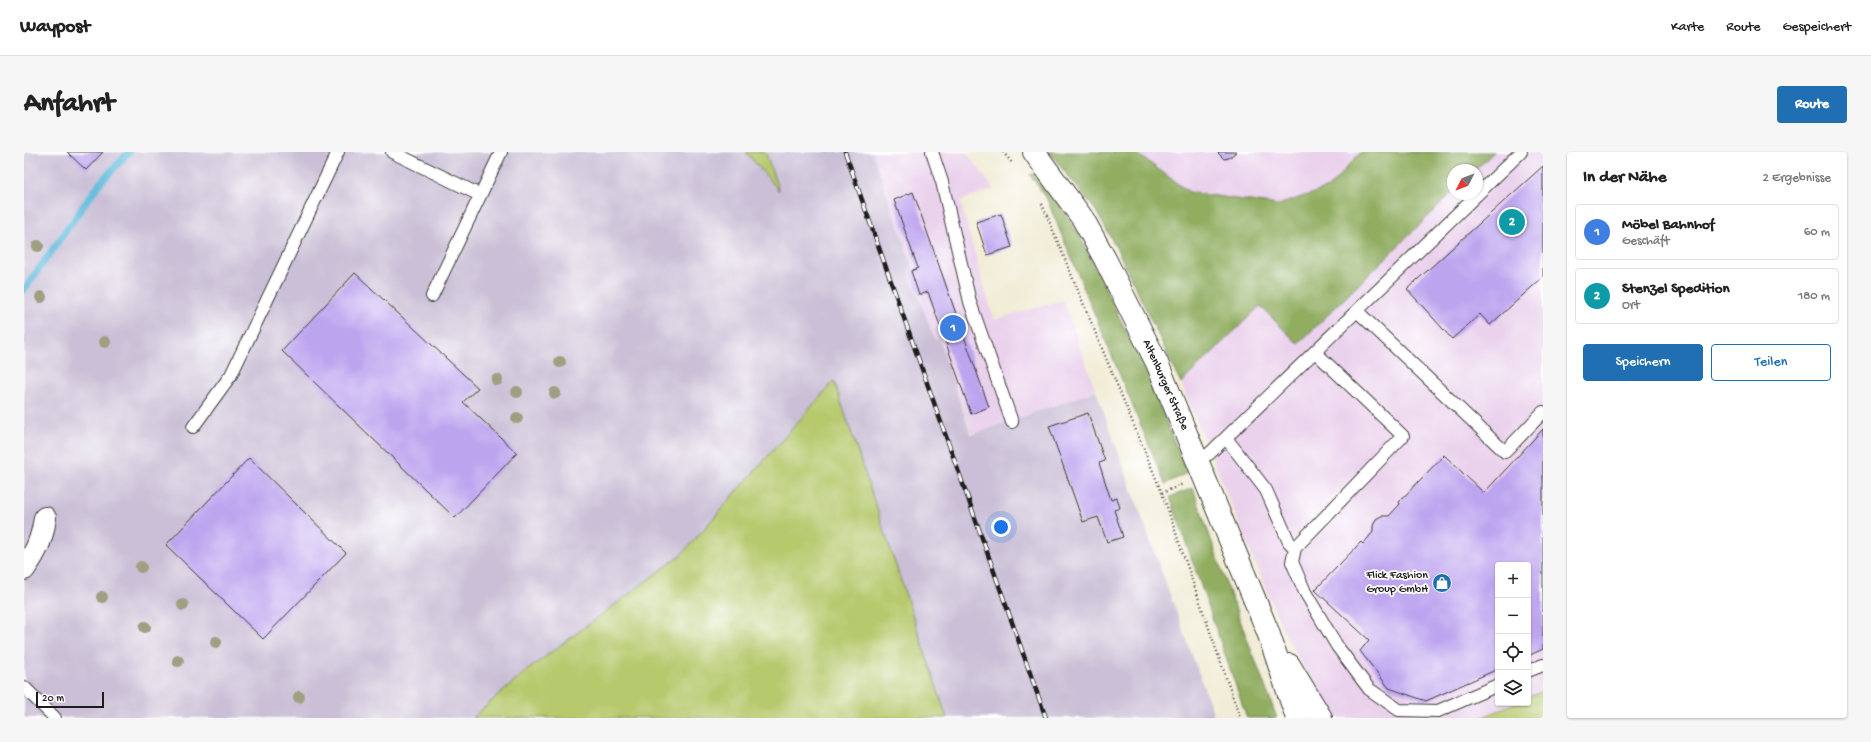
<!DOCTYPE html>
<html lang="de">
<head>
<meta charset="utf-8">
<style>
  :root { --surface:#fff; --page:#f6f6f6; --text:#222; --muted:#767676; --line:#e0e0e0; --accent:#1f6fb2 }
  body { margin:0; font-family:"Gochi Hand",sans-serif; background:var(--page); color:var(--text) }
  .controls { position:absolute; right:12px; bottom:12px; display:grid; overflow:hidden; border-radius:4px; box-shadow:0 1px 3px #0004 }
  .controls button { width:36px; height:36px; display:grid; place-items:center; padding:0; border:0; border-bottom:1px solid var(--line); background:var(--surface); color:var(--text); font:20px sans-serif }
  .compass { position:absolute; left:1423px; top:12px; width:36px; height:36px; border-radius:50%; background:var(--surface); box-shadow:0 1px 3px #0004; rotate:228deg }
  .scale { position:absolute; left:12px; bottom:10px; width:68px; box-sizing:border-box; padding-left:4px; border:2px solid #1c1c1c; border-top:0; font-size:11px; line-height:14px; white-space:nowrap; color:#1c1c1c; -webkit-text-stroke:3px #fff; paint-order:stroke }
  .you { position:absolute; left:977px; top:375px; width:14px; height:14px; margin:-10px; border:3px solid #fff; border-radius:50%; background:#1a73e8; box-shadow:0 0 0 6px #1a73e833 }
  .badge { display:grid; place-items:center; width:26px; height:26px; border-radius:50%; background:var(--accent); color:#fff; font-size:13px; font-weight:700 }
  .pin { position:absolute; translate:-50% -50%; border:2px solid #fff; box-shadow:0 1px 4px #0006 }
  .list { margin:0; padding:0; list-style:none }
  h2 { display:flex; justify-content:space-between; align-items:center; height:52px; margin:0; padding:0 16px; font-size:17px }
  h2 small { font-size:13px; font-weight:400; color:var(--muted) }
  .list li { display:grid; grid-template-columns:26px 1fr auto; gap:12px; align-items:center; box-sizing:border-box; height:56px; margin:0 8px 8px; padding:0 8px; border:1px solid var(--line); border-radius:4px }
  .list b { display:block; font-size:15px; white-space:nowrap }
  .list p { margin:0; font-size:13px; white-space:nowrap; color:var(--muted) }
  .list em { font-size:13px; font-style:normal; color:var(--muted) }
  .actions { display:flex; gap:8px; padding:12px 16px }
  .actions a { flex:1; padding:9px 0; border:1px solid var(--accent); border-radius:4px; text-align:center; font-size:14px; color:var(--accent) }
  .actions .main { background:var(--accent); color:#fff }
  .icon { flex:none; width:22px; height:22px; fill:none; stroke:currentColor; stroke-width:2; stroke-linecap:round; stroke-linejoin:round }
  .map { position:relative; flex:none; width:1519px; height:566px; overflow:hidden; border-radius:4px }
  header { display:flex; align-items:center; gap:24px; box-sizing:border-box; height:56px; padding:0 20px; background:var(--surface); border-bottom:1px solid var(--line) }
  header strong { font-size:19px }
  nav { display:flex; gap:22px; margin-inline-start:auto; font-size:14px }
  .intro { display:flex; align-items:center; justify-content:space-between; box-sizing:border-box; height:96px; padding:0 24px }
  h1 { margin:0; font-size:28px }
  .button { padding:10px 18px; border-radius:4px; background:var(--accent); color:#fff; font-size:14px; font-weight:700 }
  main { display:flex; gap:24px; padding:0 24px }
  aside { flex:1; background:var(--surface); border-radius:4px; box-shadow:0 1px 3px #0004 }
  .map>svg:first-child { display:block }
  .built { fill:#ead1ec }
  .industrial { fill:#cabfd6 }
  .green { fill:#b6c96d; stroke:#697244 }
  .forest { fill:#90ad60; stroke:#56643e }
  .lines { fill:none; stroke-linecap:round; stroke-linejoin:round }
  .stream { stroke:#5cb9da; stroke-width:7 }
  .building { fill:#bda4ef }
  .lane-casing { stroke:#3c3b38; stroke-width:14 }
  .street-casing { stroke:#3c3b38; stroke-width:24 }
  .path { stroke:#3c3b38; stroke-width:2.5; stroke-dasharray:1 3; stroke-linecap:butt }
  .lane { stroke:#fff; stroke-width:12 }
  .street { stroke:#fff; stroke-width:22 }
  .rail-casing { stroke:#1c1c1c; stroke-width:4.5 }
  .rail { stroke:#fff; stroke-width:3; stroke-dasharray:9; stroke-linecap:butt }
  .tree { fill:#9ea081 }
  .labels { text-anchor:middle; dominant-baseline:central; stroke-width:3.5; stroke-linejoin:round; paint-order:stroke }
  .street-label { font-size:12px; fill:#1c1c1c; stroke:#fff }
  .poi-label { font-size:12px; fill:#1c1c1c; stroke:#fff; text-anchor:end }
</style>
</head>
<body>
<header>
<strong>Waypost</strong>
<nav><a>Karte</a><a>Route</a><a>Gespeichert</a></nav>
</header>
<div class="intro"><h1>Anfahrt</h1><a class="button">Route</a></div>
<main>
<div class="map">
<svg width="1519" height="566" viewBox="0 0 1519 566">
  <rect width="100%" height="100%" fill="#fff"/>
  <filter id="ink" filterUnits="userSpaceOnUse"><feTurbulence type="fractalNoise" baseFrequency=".025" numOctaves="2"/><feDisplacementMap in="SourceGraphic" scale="8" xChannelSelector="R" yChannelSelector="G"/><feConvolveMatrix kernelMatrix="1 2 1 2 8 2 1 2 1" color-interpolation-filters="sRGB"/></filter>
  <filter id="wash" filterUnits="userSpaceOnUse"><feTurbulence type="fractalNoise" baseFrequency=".012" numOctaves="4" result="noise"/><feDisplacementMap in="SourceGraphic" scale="16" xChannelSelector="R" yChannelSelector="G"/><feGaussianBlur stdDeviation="0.9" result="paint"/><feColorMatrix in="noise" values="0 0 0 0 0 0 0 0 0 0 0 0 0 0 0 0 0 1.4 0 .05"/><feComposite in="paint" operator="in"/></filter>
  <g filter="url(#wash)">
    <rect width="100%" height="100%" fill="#f1ecd5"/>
    <!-- built -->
    <path class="built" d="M 848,0 L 942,0 L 970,37 L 936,49 L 970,168 L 1039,148 L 1072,239 L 948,283 L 915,187 L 911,188 L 884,118 L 889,116 Z
      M 1111,0 L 1337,0 L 1304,36 L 1254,53 L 1165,40 Z
      M 1470,0 L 1519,0 L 1519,539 L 1504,545 L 1504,413 L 1474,413 L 1474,551 L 1491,551 L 1457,566 L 1308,566 L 1260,480 L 1157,231 L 1236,154 L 1274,192 L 1429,40 L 1429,42 L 1453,42 L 1453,18 L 1451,18 Z"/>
    <!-- industrial -->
    <path class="industrial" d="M 0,0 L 722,0 L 754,38 L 741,0 L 848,0 L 889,116 L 884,118 L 911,188 L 915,187 L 947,283 L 1072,239 L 1191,566 L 923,566 L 810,229 L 657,403 L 505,517 L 448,566 L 0,566 Z"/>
    <!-- green -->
    <path class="green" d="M 722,0 L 741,0 L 755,39 Z
      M 810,229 L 923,566 L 448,566 L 505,517 L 657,403 Z
      M 1519,539 L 1519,566 L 1457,566 L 1491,551 L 1504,551 L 1504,545 Z"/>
    <!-- forest -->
    <path class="forest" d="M 1025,0 L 1111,0 L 1165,40 L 1254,53 L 1304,36 L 1337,0 L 1470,0 L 1451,18 L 1429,18 L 1429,40 L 1274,192 L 1236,154 L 1157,231 L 1094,99 L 1072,59 Z
      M 1013,20 L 1054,80 L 1121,218 L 1163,321 L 1141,332 L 1022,45 L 1006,23 Z
      M 1169,336 L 1205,439 L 1253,566 L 1223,566 L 1146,345 Z"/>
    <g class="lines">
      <!-- stream -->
      <path class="stream" d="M 0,138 L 75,32 L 105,0"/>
    </g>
    <g id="blocks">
      <!-- building -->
      <path class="building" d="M 43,0 L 79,0 L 62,18 Z
        M 1193,0 L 1212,0 L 1205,6 L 1200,7 Z
        M 1519,14 L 1519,125 L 1466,173 L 1456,162 L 1428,187 L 1383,137 Z
        M 889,40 L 965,255 L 947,262 L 904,140 L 895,143 L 887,119 L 894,116 L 870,48 Z
        M 977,62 L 988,95 L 963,103 L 952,70 Z
        M 331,121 L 454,236 L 439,250 L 493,301 L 431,366 L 258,199 Z
        M 1064,261 L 1081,309 L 1075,311 L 1087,348 L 1093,346 L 1096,356 L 1090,358 L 1099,385 L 1083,390 L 1074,365 L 1059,370 L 1025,274 Z
        M 1519,277 L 1519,497 L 1504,504 L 1504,413 L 1474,413 L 1474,517 L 1402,549 L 1365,536 L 1336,499 L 1345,488 L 1291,438 L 1337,390 L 1339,392 L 1349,380 L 1349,374 L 1352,367 L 1357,364 L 1365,364 L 1376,352 L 1375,350 L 1420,303 L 1460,341 Z
        M 225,306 L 322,401 L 239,487 L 142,393 Z"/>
    </g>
  </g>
  <g filter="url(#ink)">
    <use href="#blocks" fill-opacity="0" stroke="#3c3b38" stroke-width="1"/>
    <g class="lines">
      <!-- lane casing -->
      <g class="lane-casing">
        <path id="lane" d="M 368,0 L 456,43
          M 908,0 L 918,30 L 946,150 L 988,270
          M 408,144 L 477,0
          M 1333,159 L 1481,300 L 1519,260
          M 169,275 L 207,223 L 314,0
          M 1202,286 L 1242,338 L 1265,390 L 1271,396 L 1379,284 L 1291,200
          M 1173,307 L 1185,302 L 1497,0
          M 1271,396 L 1268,410 L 1281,440 L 1313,494 L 1345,537 L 1375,558 L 1414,559 L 1474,533
          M 1504,519 L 1519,513
          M 0,535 L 31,566"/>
      </g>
      <!-- street casing -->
      <g class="street-casing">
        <path id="street" d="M 1010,0 L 1059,67 L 1081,107 L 1133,211 L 1244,480 L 1273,566
          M 0,417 C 13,399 18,387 21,366
          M 1265,513 L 1297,566"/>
      </g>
      <!-- path -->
      <path class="path" d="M 979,0 L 989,12
        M 1018,52 L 1138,341 L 1216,566
        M 1138,341 L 1159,332"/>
      <!-- lane -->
      <use href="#lane" class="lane"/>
      <!-- street -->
      <use href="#street" class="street"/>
      <!-- rail casing -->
      <g class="rail-casing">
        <path id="rail" d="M 821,0 L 1022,566"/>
      </g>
      <!-- rail -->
      <use href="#rail" class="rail"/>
    </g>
    <!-- trees -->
    <g class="tree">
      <circle cx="14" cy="94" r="6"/>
      <circle cx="17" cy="145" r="6"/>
      <circle cx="81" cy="190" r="6"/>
      <circle cx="536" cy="210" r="6"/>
      <circle cx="473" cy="228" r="6"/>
      <circle cx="493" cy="240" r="6"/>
      <circle cx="531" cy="241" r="6"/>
      <circle cx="493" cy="266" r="6"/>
      <circle cx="117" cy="415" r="6"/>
      <circle cx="78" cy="445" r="6"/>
      <circle cx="159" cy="453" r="6"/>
      <circle cx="121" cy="475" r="6"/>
      <circle cx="192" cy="490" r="6"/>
      <circle cx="154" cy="509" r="6"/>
      <circle cx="275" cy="545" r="6"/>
    </g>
  </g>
  <!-- icons -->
  <defs>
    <g id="shop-disc" transform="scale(1)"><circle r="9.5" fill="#1f6fb2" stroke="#fff"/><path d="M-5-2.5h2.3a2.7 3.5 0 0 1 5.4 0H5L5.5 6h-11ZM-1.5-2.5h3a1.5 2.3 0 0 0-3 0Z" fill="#fff"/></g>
  </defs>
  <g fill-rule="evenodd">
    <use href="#shop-disc" x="1418" y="431"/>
  </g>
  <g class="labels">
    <!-- street labels -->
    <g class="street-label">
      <text transform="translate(1141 233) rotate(66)">Altenburger Straße</text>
    </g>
    <!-- poi labels -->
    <g class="poi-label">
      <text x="1404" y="424">Flick Fashion<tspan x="1404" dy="14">Group GmbH</tspan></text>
    </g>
  </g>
</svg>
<div class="controls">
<button>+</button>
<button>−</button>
<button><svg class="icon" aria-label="locate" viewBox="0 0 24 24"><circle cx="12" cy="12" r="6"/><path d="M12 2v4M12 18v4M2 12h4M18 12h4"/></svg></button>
<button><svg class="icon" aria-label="layers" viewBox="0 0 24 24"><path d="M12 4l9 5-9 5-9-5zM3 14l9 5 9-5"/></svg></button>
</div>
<svg class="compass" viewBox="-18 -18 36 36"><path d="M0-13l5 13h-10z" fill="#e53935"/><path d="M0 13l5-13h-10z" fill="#767676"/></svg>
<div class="scale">20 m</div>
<div class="you"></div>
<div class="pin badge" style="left:929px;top:176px;background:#3f7fe0">1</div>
<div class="pin badge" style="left:1488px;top:70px;background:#0f9aa8">2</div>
</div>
<aside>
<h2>In der Nähe<small>2 Ergebnisse</small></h2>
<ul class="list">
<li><span class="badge" style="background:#3f7fe0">1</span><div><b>Möbel Bahnhof</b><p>Geschäft</p></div><em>60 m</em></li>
<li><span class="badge" style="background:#0f9aa8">2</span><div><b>Stenzel Spedition</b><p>Ort</p></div><em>180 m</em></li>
</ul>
<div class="actions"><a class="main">Speichern</a><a>Teilen</a></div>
</aside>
</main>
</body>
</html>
